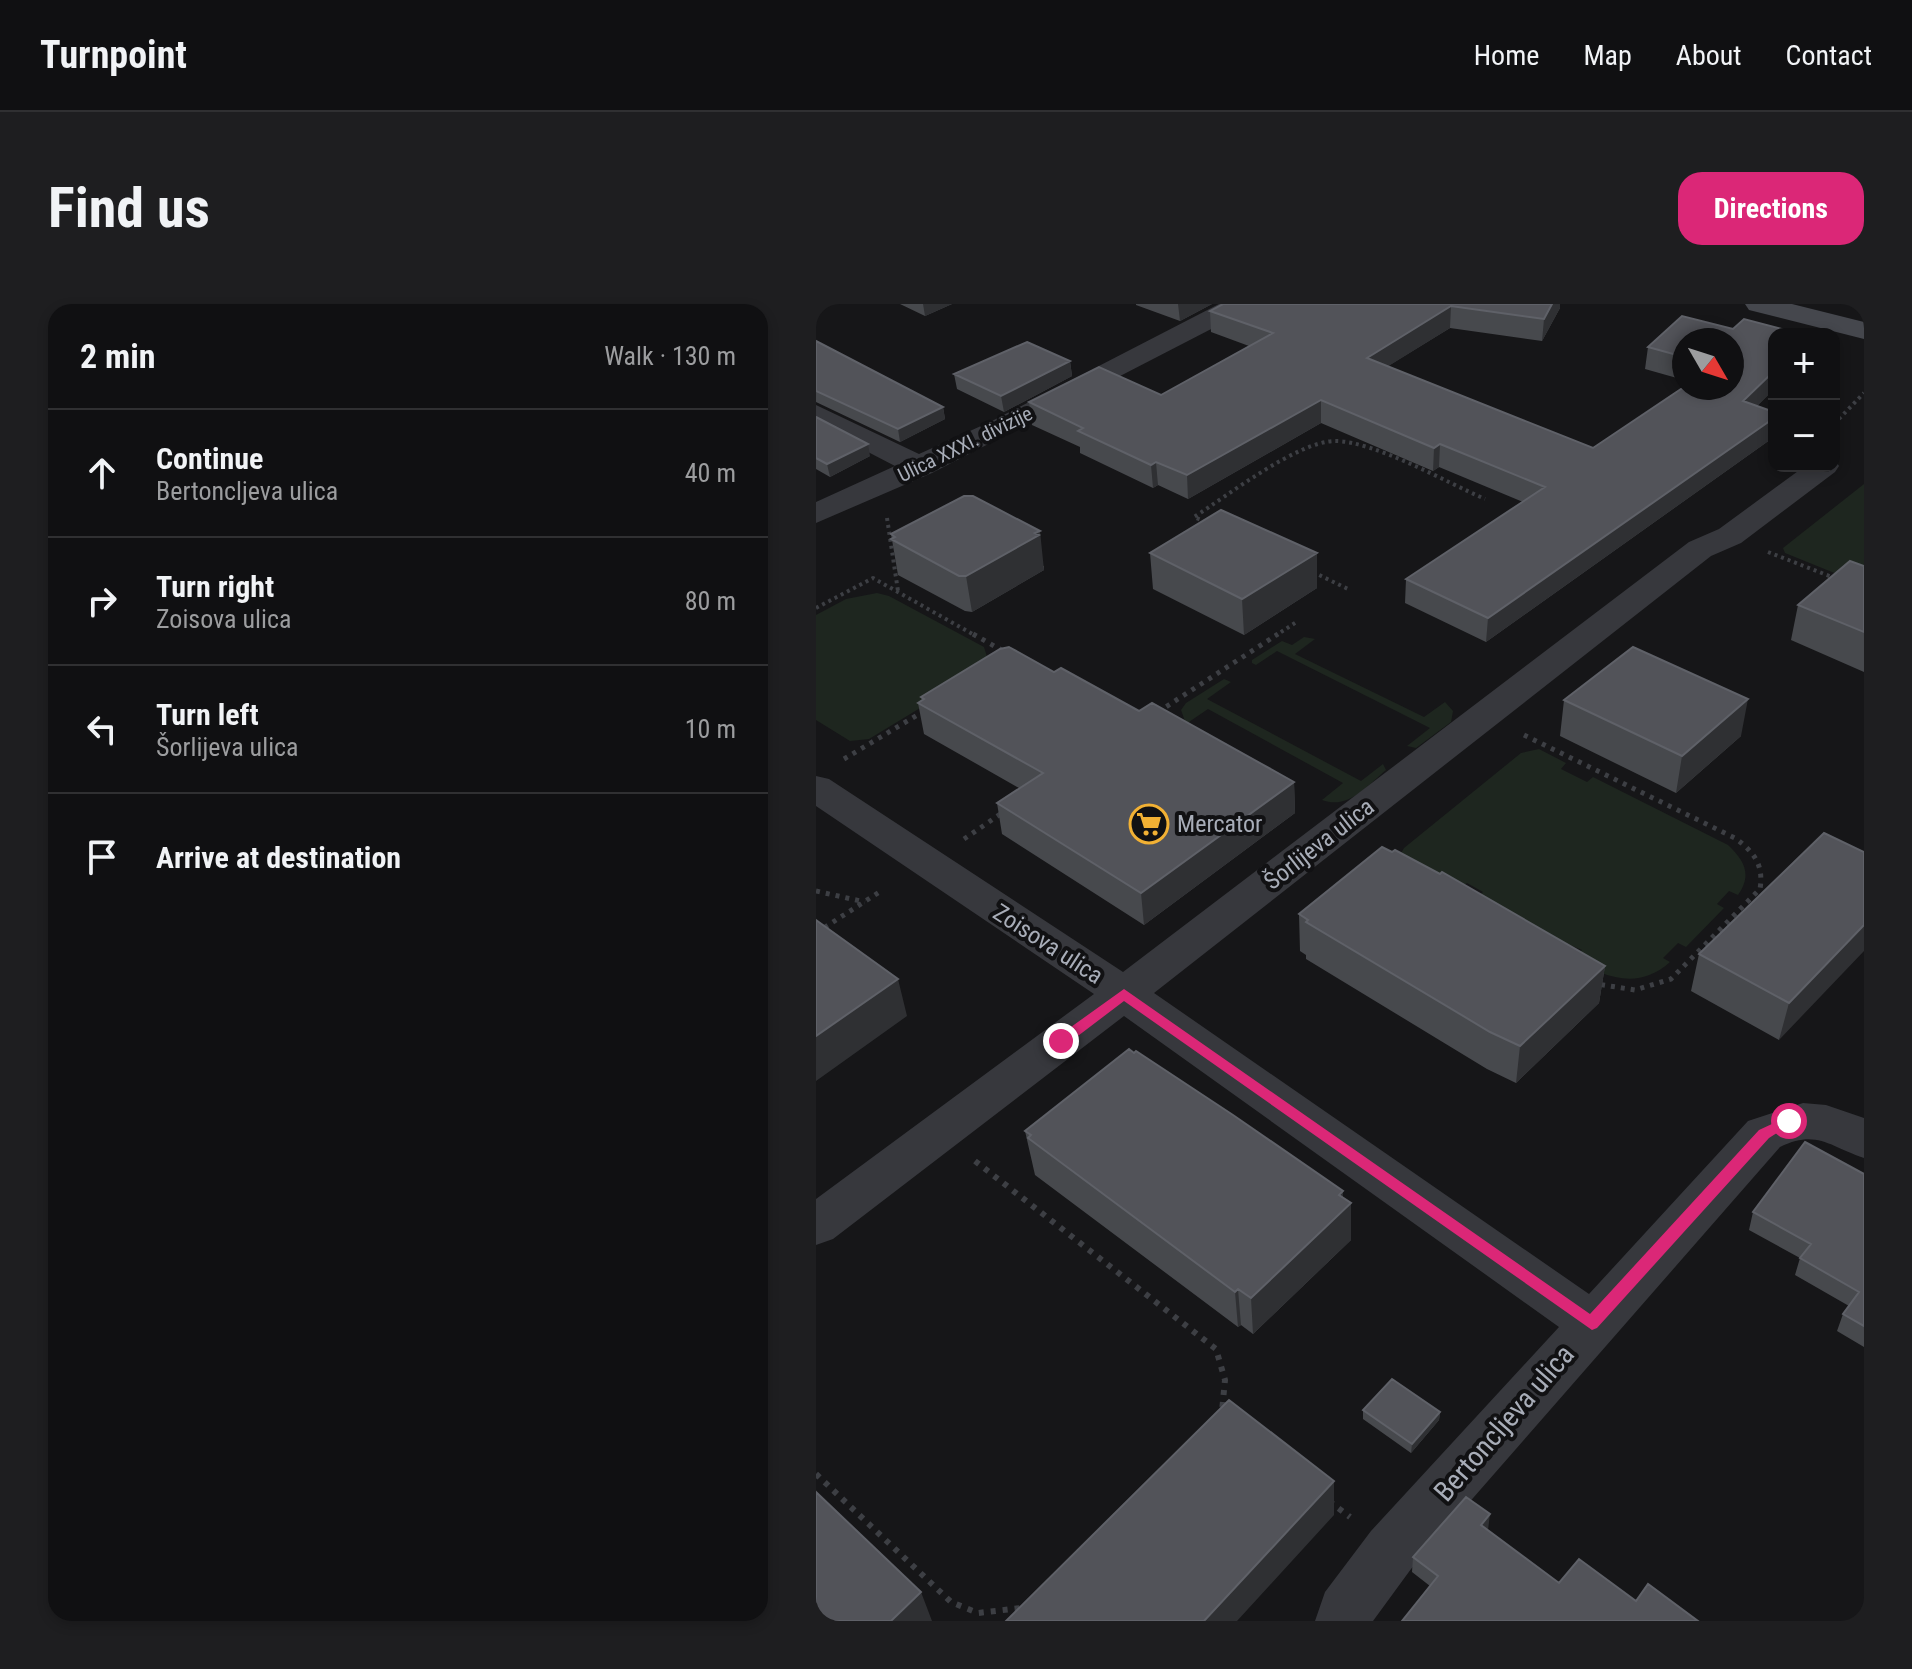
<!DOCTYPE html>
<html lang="en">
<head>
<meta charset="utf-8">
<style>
  :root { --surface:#101012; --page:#1e1e20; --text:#f1f3f6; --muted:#9c9d9f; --line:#303032; --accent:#db2777 }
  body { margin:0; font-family:"Roboto Condensed",sans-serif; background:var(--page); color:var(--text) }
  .controls { position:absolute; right:24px; top:24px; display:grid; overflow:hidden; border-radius:16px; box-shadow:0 4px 12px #0003 }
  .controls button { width:72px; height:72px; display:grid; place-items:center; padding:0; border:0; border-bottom:2px solid var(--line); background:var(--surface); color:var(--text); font:40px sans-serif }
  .compass { position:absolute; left:856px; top:24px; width:72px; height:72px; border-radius:50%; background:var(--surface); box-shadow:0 4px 12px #0003; rotate:129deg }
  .stop { position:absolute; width:24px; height:24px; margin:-18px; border:6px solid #db2777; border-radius:50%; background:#fff }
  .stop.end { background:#db2777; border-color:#fff; box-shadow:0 2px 8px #0008 }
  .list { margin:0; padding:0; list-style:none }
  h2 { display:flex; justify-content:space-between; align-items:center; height:104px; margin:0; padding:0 32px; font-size:34px }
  h2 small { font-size:26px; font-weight:400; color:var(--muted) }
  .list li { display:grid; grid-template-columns:52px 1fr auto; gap:24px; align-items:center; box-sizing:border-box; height:128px; padding:0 32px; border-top:2px solid var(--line) }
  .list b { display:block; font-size:30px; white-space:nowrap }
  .list p { margin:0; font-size:26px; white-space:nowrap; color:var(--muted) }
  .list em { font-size:26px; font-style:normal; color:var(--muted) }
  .icon { flex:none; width:44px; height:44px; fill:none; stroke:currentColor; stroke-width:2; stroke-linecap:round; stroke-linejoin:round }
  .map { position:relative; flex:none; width:1048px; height:1317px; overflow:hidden; border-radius:24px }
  header { display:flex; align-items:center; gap:48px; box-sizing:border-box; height:112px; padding:0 40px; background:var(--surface); border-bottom:2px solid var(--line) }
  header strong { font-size:38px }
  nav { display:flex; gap:44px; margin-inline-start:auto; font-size:28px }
  .intro { display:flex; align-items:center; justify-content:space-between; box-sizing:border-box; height:192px; padding:0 48px }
  h1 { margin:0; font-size:56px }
  .button { padding:20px 36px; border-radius:24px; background:var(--accent); color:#fff; font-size:28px; font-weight:700 }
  main { display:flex; gap:48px; padding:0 48px }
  aside { flex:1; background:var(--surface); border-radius:24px; box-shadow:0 4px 12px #0003 }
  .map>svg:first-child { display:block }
  .green { fill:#1e261f }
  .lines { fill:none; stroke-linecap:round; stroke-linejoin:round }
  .path-far2 { stroke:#3d3f44; stroke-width:4; stroke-dasharray:3 4; stroke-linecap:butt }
  .path-far1 { stroke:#3d3f44; stroke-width:5; stroke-dasharray:4 6; stroke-linecap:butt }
  .path { stroke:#3d3f44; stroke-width:6; stroke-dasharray:5 7; stroke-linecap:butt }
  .minor { fill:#37383d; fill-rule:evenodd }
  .secondary { fill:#45474d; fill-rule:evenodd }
  .wall { fill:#47494d }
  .shaded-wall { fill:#2f3033 }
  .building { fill:#525359; stroke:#5f6168; stroke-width:2 }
  .route { fill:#db2777 }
  .labels { text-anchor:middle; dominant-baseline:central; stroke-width:8; stroke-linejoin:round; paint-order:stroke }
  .far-street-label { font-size:20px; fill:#a8adb8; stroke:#111113 }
  .poi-label { font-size:24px; fill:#a8adb8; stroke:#111113; text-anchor:start }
  .street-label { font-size:24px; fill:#a8adb8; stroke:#111113 }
  .near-street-label { font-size:28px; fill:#a8adb8; stroke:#111113 }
</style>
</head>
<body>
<header>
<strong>Turnpoint</strong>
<nav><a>Home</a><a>Map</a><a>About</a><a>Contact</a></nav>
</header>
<div class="intro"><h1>Find us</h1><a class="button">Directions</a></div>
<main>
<aside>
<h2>2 min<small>Walk · 130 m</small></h2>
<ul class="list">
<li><svg class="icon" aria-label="ahead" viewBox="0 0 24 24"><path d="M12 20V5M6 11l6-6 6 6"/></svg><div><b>Continue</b><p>Bertoncljeva ulica</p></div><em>40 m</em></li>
<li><svg class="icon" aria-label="right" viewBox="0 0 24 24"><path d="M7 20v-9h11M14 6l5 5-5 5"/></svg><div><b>Turn right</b><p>Zoisova ulica</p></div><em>80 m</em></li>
<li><svg class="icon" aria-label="left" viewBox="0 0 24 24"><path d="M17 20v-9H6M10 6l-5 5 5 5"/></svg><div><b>Turn left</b><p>Šorlijeva ulica</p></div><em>10 m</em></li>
<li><svg class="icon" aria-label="arrive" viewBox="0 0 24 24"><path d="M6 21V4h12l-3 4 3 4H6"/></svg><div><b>Arrive at destination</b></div></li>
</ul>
</aside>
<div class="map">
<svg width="1048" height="1317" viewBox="0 0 1048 1317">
  <rect width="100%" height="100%" fill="#161618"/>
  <!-- green -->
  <path class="green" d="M 1048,180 L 1048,281 L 969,249 L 967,244 Z
    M 61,289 L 73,292 L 168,343 L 172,356 L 157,372 L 53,435 L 34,437 L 0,416 L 0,311 L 30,295 Z
    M 488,333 L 499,335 L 479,350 L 608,413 L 629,398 L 637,407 L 635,418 L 600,444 L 591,442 L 614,424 L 461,347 L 440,361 L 436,359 L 436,356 L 466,337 L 476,341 Z
    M 408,375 L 415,378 L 391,395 L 545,477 L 567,460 L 570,466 C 551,482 532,506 506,496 L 527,479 L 392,405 L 370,420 L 365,406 L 370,399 Z
    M 723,445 L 750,459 L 745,465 L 771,478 L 777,473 L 912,541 C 929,557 936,571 922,591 L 913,587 L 901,600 L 908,604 L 870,643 L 862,639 L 847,654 L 854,658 C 822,687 789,673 756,655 L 766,646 L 653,599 L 667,588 L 651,579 L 647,582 L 622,569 L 612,577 L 584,551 L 588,544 L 705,449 Z"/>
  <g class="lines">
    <!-- path-far2 -->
    <path class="path-far2" d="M 1018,120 L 1048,89
      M 71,214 L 82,287
      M 390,218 L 378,213 C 411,192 482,137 519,137 C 558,137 632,179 669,195
      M 952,248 L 1021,275
      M 497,268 L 532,285
      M 0,304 L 57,274 L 160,332
      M 459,332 L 482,317"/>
    <!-- path-far1 -->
    <path class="path-far1" d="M 157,330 L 187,347
      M 342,408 L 462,330
      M 708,431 L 919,534 C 938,548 948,561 944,585 L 855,675 L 819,686 L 781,680
      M 28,455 L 108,407
      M 148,535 L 186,509
      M 0,587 L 49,598
      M 0,629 L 65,587"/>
    <!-- path -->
    <path class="path" d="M 159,857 L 400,1045 L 409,1076 L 406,1107
      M 0,1170 L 135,1298 L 162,1309 L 205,1304
      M 513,1197 L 534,1213"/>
    <!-- minor -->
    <path class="minor" d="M 403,0 L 436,0 L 432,6 L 116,169 L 0,219 L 0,198 L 79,162 L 0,121 L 0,101 L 103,150 L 176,117 Z
      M 1019,156 L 1023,162 L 1019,168 L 925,239 L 895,252 L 338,689 L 773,990 L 932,817 L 987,799 L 1010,801 L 1048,814 L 1048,854 C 1014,843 1001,825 964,843 L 595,1265 L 557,1317 L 499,1317 L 509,1288 L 555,1227 L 743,1023 L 308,712 L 17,935 L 0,941 L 0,895 L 278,690 L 0,502 L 0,472 L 13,475 L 307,668 L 873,238 L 903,225 L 989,162 L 1018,162 Z"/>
    <!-- secondary -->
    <path class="secondary" d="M 929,0 L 976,0 L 1048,18 L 1048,35 L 933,6 Z"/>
  </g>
  <!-- wall -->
  <path class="wall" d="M 84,0 L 136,0 L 109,12 Z
    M 320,0 L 396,0 L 364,17 L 320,1 Z
    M 407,0 L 744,0 L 744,4 L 726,37 L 634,24 L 572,62 L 777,144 L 868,83 L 916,84 L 916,36 L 868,36 L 868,76 L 829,65 L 832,43 L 866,12 L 917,25 L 928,15 L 985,30 L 958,30 L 958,85 L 941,102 L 958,108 L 958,133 L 670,338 L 589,299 L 590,275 L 707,198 L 623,163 L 617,167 L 505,119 L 372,195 L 342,181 L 337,184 L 264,149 L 264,143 L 216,121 L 213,98 L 283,63 L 345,91 L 433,42 L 395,28 L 394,7 Z
    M 0,37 L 127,103 L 129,115 L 84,138 L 0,98 Z
    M 254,57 L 256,72 L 188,108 L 141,85 L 138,70 Z
    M 0,113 L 54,152 L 14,173 L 0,165 Z
    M 75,230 L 228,262 L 228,266 L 156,308 L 149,307 L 82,271 Z
    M 334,249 L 501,284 L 428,331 L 337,285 Z
    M 1048,262 L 1048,368 L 975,336 L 982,301 Z
    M 238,368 L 478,478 L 479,509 L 328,621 L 186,530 L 181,499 L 203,484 L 108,430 L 102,399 L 106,396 L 105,393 Z
    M 748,396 L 925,432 L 860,489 L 744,432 Z
    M 1048,548 L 963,736 L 875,687 L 883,650 Z
    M 483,610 L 789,662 L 783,699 L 700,779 L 671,765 L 490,655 L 490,651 L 484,647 Z
    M 209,827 L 527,894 L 535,899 L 535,936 L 437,1030 L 425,1021 L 422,1023 L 219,871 Z
    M 1048,870 L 1048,1043 L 1021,1027 L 1027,1010 L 1033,1002 L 979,971 L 984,954 L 933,926 L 937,908 Z
    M 547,1106 L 624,1108 L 623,1116 L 595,1149 L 547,1115 Z
    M 672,1226 L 743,1279 L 820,1297 L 882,1317 L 614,1282 L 596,1268 L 597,1253 Z"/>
  <!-- shaded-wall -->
  <path class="shaded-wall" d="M 107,0 L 136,0 L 109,12 Z
    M 362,0 L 396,0 L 364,17 Z
    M 736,0 L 744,0 L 744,4 L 726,37 L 728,15 Z
    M 635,2 L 634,24 L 550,76 L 551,54 Z
    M 254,57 L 256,72 L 188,108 L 185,92 Z
    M 958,67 L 958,85 L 923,119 L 927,97 Z
    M 505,96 L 505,119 L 372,195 L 371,171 Z
    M 127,103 L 129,115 L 84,138 L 82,125 Z
    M 958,114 L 958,133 L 670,338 L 672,314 Z
    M 52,140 L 54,152 L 14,173 L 11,160 Z
    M 624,140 L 623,163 L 617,167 L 618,144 Z
    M 340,158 L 342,181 L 337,184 L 335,161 Z
    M 224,227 L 228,266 L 156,308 L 150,272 Z
    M 501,249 L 501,284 L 428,331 L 426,295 Z
    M 932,395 L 925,432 L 860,489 L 866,452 Z
    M 478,478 L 479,509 L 328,621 L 325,589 Z
    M 1048,621 L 1048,647 L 963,736 L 973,699 Z
    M 789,662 L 783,699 L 700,779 L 704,742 Z
    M 82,675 L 91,712 L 0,777 L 0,732 Z
    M 527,887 L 527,907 L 535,899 L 535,936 L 437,1030 L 435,994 Z
    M 422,985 L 425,1021 L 422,1023 L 419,988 Z
    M 624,1108 L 623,1116 L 595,1149 L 596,1140 Z
    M 518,1177 L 518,1211 L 421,1317 L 388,1317 Z
    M 674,1210 L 672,1226 L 663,1237 L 665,1221 Z
    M 105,1288 L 116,1317 L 75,1317 Z"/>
  <!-- building -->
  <path class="building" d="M 407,0 L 736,0 L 728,15 L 635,2 L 551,54 L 777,144 L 868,83 L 916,84 L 916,36 L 868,36 L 868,53 L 832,43 L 866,12 L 917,25 L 928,15 L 985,30 L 958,30 L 958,67 L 927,97 L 958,108 L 958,114 L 672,314 L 590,275 L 729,183 L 624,140 L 618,144 L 505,96 L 371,171 L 340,158 L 335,161 L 262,127 L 267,124 L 213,98 L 283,63 L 345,91 L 457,29 L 394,7 Z
    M 0,37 L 127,103 L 82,125 L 0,87 Z
    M 211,38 L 254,57 L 185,92 L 138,70 Z
    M 0,113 L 52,140 L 11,160 L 0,154 Z
    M 148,192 L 157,192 L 224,227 L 219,229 L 223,231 L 150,272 L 143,272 L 75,235 L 79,233 L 75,230 Z
    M 405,206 L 501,249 L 426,295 L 334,249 Z
    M 1034,257 L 1048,262 L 1048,328 L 982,301 Z
    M 193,343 L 238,368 L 245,364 L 323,407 L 336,399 L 478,478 L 325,589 L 181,499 L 227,469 L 102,399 L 108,395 L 105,393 L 184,345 Z
    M 817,343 L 932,395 L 866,452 L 748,396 Z
    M 1008,529 L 1048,548 L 1048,621 L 973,699 L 883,650 Z
    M 566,543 L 576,548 L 579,546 L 624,570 L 626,568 L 789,662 L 704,742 L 674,728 L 490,618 L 492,616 L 483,610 Z
    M 0,616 L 82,675 L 0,732 Z
    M 313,745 L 318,749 L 320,747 L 417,811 L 527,887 L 523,891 L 535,899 L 435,994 L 422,985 L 419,988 L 212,834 L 215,831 L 209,827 Z
    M 989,838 L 1048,870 L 1048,1022 L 1027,1010 L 1043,988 L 984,954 L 995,940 L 937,908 Z
    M 576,1075 L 624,1108 L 596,1140 L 547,1106 Z
    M 413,1096 L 518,1177 L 388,1317 L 190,1317 Z
    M 0,1188 L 105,1288 L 75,1317 L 0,1317 Z
    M 650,1193 L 674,1210 L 665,1221 L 743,1279 L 763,1255 L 820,1297 L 832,1280 L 882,1317 L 586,1317 L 622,1272 L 597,1253 Z"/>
  <!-- route -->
  <path class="route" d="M 308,685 L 774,1010 L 943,826 L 973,812 L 980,817 L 953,834 L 781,1024 L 776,1026 L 308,697 L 250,741 L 241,741 L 241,733 Z"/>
  <!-- icons -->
  <defs>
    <g id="supermarket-ring" transform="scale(2)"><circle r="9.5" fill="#111113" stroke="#f2b134" stroke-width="1.5"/><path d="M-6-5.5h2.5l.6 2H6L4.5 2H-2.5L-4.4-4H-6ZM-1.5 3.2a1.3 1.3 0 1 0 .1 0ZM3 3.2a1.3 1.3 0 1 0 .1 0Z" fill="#f2b134"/></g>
  </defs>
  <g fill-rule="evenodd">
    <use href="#supermarket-ring" x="333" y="520"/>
  </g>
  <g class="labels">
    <!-- far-street labels -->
    <g class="far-street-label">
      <text transform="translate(149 140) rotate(-26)">Ulica XXXI. divizije</text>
    </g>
    <!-- poi labels -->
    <g class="poi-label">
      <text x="361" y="520">Mercator</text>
    </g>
    <!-- street labels -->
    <g class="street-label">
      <text transform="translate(503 540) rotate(-38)">Šorlijeva ulica</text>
      <text transform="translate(232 640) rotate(33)">Zoisova ulica</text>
    </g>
    <!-- near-street labels -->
    <g class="near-street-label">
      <text transform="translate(688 1119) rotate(-49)">Bertoncljeva ulica</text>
    </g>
  </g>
</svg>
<div class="controls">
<button>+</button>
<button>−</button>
</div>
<svg class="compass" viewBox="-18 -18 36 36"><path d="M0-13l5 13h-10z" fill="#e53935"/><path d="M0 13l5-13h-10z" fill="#9c9d9f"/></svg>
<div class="stop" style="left:973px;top:817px"></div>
<div class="stop end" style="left:245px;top:737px"></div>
</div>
</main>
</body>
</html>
